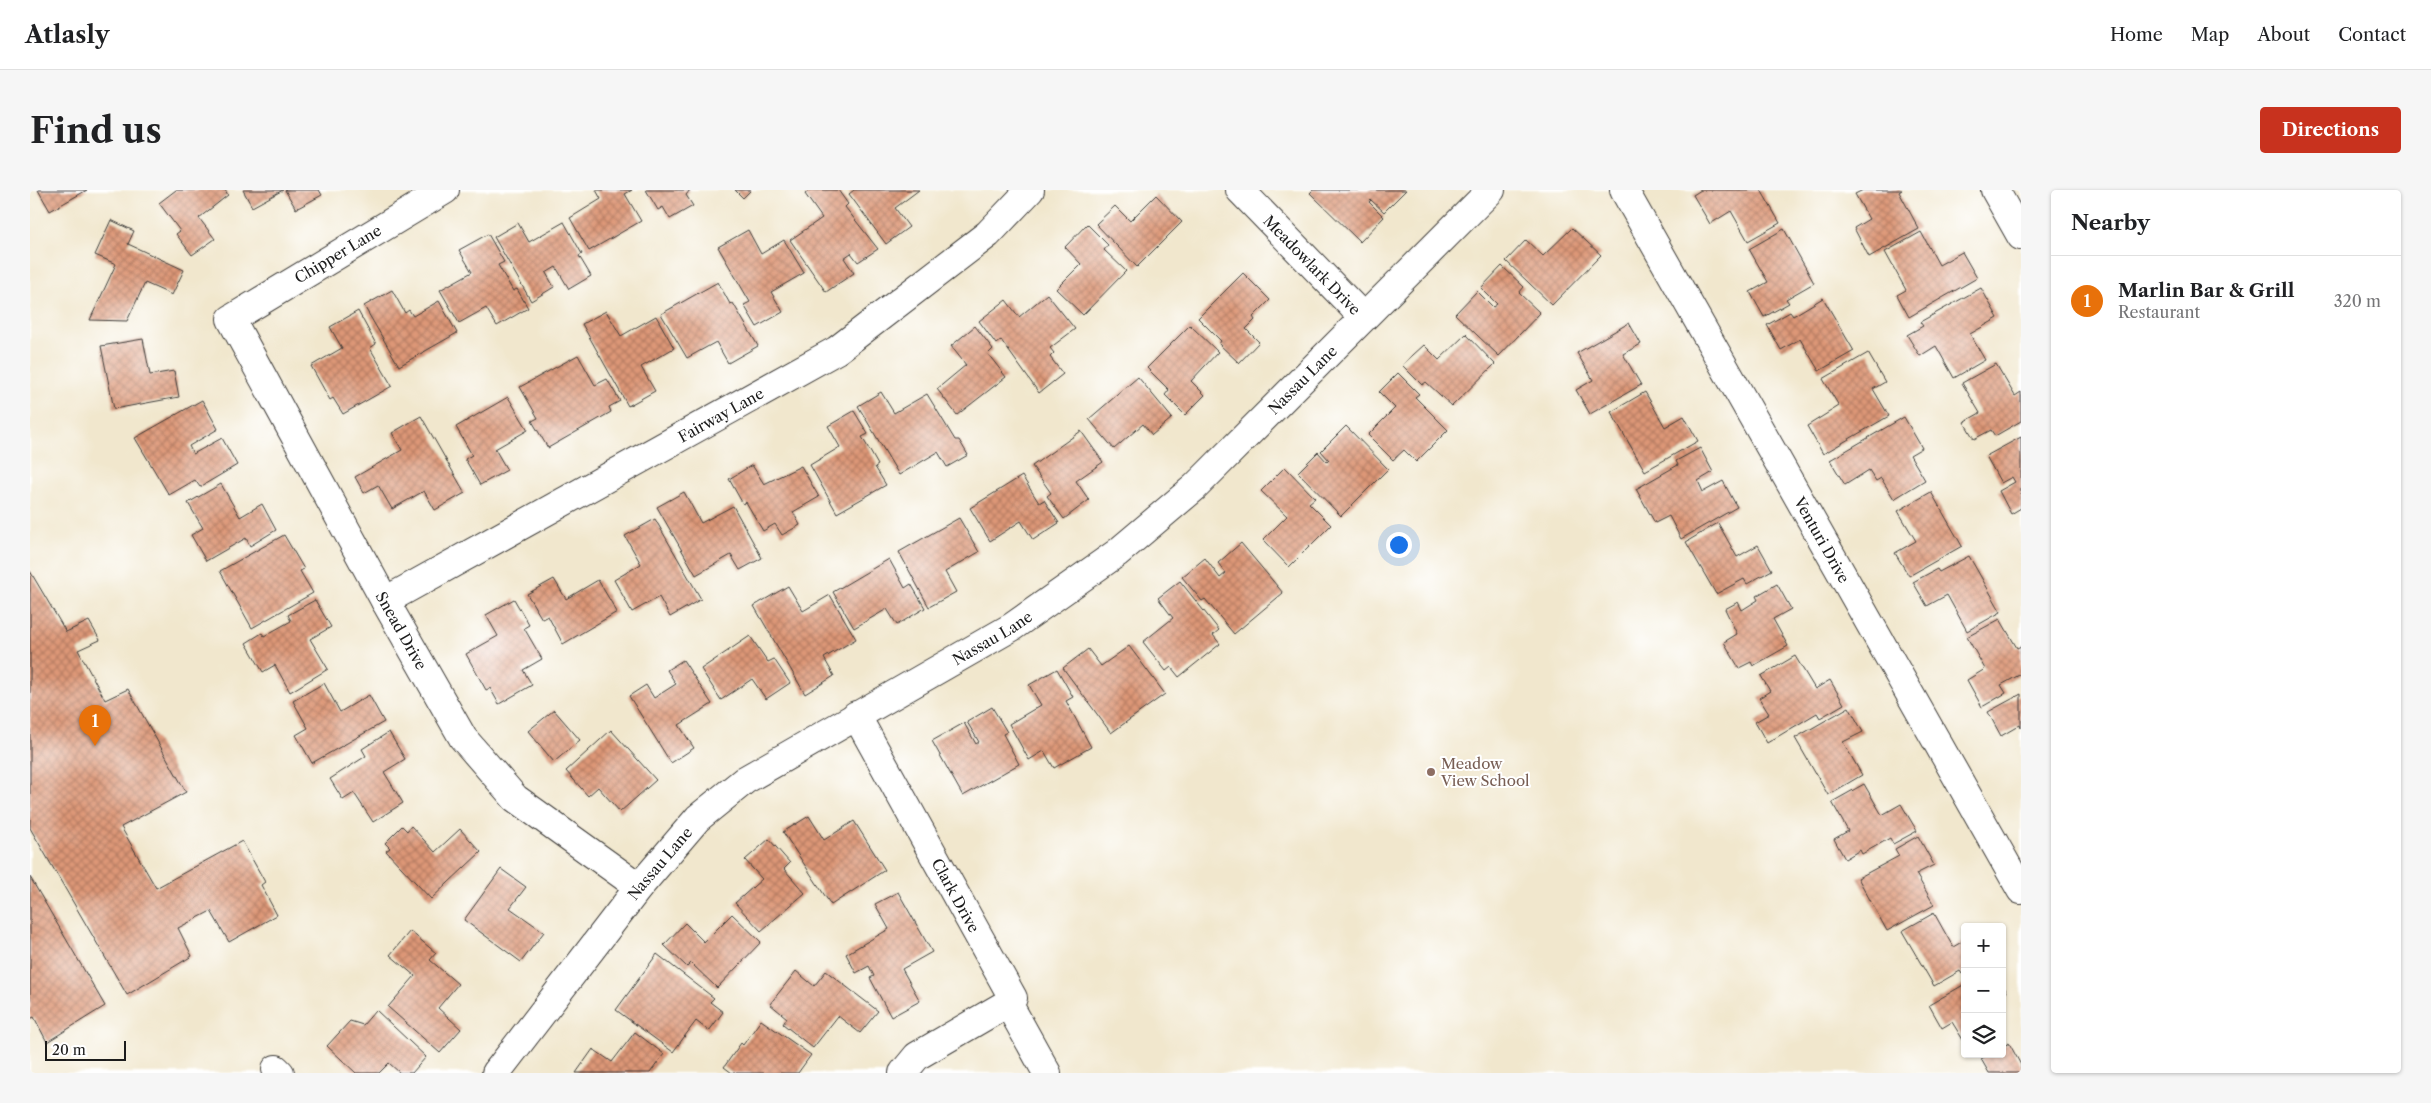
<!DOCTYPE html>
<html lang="en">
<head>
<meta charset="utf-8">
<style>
  :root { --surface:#fff; --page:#f6f6f6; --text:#202124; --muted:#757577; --line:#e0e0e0; --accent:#c8321e }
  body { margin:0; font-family:"Libre Caslon Text",serif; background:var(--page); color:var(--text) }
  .controls { position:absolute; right:15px; bottom:15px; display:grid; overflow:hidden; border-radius:5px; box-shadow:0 1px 4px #0004 }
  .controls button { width:45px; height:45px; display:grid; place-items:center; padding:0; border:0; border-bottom:1px solid var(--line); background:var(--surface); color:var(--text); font:25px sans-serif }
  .scale { position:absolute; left:15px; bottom:12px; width:81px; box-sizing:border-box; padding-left:5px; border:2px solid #1c1c1c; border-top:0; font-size:14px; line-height:18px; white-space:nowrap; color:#1c1c1c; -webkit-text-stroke:4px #fff; paint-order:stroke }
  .you { position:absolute; left:1368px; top:354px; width:18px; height:18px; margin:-12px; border:4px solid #fff; border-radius:50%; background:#1a73e8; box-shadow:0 0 0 8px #1a73e833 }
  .badge { display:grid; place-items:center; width:32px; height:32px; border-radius:50%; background:var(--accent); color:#fff; font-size:16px; font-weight:700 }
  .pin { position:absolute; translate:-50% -41px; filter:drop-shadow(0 1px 2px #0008) }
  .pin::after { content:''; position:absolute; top:26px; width:18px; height:15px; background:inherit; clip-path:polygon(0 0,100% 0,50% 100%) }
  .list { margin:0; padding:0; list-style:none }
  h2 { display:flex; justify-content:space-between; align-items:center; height:65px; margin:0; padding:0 20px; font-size:21px }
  h2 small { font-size:16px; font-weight:400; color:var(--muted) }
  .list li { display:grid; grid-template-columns:32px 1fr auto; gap:15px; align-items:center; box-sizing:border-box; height:90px; padding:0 20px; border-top:1px solid var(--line) }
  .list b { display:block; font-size:19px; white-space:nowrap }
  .list p { margin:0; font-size:16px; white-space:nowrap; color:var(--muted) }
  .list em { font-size:16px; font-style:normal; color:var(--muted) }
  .icon { flex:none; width:28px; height:28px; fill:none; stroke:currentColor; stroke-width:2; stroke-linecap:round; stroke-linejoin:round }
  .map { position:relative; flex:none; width:1991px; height:883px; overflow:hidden; border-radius:5px }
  header { display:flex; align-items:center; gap:30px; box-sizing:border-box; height:70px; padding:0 25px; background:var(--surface); border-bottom:1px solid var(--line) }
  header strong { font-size:24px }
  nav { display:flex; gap:28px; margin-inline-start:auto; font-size:18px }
  .intro { display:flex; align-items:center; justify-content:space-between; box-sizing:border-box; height:120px; padding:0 30px }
  h1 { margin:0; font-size:35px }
  .button { padding:12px 22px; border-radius:5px; background:var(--accent); color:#fff; font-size:18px; font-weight:700 }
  main { display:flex; gap:30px; padding:0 30px }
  aside { flex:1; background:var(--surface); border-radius:5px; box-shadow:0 1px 4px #0004 }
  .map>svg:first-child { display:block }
  .building { fill:url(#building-cross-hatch) }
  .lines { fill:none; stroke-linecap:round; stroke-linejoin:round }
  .minor-casing { stroke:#3c3a37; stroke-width:30 }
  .minor { stroke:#fff; stroke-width:28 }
  .education-dot { fill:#8d6e63; stroke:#fff; stroke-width:2 }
  .labels { text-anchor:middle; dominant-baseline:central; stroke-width:4; stroke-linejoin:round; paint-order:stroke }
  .street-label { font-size:15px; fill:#1c1c1c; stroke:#fff }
  .education-label { font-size:15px; fill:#785e54; stroke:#fff; text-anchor:start }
</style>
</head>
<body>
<header>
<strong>Atlasly</strong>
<nav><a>Home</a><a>Map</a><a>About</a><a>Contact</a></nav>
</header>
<div class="intro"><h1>Find us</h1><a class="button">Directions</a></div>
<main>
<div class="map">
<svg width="1991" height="883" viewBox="0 0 1991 883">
  <defs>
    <pattern id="building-cross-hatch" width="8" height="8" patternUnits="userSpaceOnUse" patternTransform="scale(1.25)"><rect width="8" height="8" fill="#dd9777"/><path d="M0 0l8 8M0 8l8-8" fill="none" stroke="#b27a61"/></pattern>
  </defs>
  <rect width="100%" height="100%" fill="#fff"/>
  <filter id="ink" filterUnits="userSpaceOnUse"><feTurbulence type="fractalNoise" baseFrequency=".02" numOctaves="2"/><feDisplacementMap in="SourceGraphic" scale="10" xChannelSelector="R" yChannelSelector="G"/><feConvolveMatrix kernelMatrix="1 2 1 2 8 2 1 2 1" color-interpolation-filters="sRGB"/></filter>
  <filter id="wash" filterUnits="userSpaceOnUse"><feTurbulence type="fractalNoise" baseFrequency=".0096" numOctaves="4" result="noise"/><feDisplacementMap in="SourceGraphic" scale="20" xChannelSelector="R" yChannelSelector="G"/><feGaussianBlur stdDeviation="1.12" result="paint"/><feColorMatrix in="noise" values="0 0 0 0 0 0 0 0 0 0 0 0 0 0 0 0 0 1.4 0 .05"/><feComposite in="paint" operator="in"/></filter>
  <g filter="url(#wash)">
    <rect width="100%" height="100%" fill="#f1e7cd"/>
    <g id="blocks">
      <!-- building -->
      <path class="building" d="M 8,0 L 57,0 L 20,21 Z
        M 146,0 L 195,0 L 198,5 L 169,28 L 185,49 L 162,65 L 146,44 L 150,41 L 129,13 Z
        M 213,0 L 253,0 L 222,17 Z
        M 255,0 L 289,0 L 292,5 L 266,19 Z
        M 566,0 L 602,0 L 595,4 L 611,31 L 559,61 L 540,28 L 571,9 Z
        M 616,0 L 660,0 L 656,5 L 663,16 L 640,29 L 633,17 L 628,20 Z
        M 705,0 L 721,0 L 713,8 Z
        M 780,0 L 808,0 L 818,14 L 815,17 L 848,59 L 828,72 L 821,63 L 814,68 L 824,83 L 796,102 L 760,50 L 792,28 L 775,4 Z
        M 824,0 L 889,0 L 865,18 L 879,37 L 856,54 L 819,4 Z
        M 1283,0 L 1376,0 L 1354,22 L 1341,10 L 1339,12 L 1354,27 L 1330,52 L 1280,3 Z
        M 1671,0 L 1731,0 L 1750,33 L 1718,51 L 1701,21 L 1680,34 L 1663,5 Z
        M 1833,0 L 1872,0 L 1869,2 L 1889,39 L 1839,67 L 1824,38 L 1839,29 L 1825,4 Z
        M 1126,5 L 1152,32 L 1107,77 L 1066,34 L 1085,16 L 1100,31 Z
        M 81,30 L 104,41 L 98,54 L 154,80 L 142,105 L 115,93 L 97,131 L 60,130 L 86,74 L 65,65 Z
        M 534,32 L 552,64 L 549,66 L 561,86 L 539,99 L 526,77 L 516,83 L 524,97 L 501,111 L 464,47 L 488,33 L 499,52 Z
        M 1057,34 L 1078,55 L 1074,60 L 1096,81 L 1053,125 L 1026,99 L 1051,74 L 1035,57 Z
        M 1542,38 L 1571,65 L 1522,115 L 1476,71 L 1496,50 L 1513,66 Z
        M 1754,39 L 1784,93 L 1756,109 L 1759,113 L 1734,127 L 1720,102 L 1738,92 L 1719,59 Z
        M 718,40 L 731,64 L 754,50 L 774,83 L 741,102 L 753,122 L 727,137 L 714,115 L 720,112 L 688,57 Z
        M 1891,42 L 1909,75 L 1932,62 L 1947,88 L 1879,127 L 1867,105 L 1876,100 L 1855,62 Z
        M 458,44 L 474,72 L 468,75 L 483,101 L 487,99 L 498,118 L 467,136 L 456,118 L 429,133 L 410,100 L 442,82 L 429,60 Z
        M 1472,76 L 1494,97 L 1489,103 L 1510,123 L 1469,166 L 1425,124 L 1447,101 L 1463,117 L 1467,114 L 1451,98 Z
        M 1213,83 L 1240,110 L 1223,127 L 1225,130 L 1216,139 L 1229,152 L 1209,173 L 1189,154 L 1191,151 L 1168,128 Z
        M 688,92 L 700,114 L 703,113 L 728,156 L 698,173 L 686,152 L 657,168 L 631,124 Z
        M 1951,98 L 1968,128 L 1940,144 L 1955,170 L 1924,188 L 1906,156 L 1890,166 L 1877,145 L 1893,136 L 1890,132 Z
        M 362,100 L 375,123 L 379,120 L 383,126 L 409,111 L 427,143 L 369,176 L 334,116 Z
        M 1017,104 L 1045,139 L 1020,158 L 1024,163 L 1020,167 L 1033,184 L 1009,203 L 971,150 L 966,154 L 949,131 L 976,110 L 989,127 Z
        M 1793,108 L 1824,161 L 1789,181 L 1770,149 L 1751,160 L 1737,135 L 1760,122 L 1763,126 Z
        M 328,121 L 346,154 L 340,158 L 362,196 L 313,224 L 303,208 L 300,210 L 281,176 L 312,158 L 300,137 Z
        M 576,121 L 591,146 L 626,126 L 644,158 L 611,177 L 625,201 L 598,216 L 552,134 Z
        M 1599,133 L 1611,154 L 1593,164 L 1611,195 L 1560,224 L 1546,200 L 1563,190 L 1547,163 Z
        M 1160,135 L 1188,162 L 1161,191 L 1175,205 L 1155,225 L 1135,205 L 1139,200 L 1117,178 Z
        M 945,136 L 963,159 L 958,164 L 976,187 L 927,225 L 907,199 L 936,175 L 921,156 Z
        M 1436,144 L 1465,174 L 1422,216 L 1396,192 L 1392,195 L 1372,175 L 1394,155 L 1409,170 Z
        M 113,149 L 120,185 L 144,181 L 149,207 L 84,219 L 71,156 Z
        M 1838,163 L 1855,192 L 1843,199 L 1859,226 L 1793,264 L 1777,236 L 1809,216 L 1793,189 Z
        M 548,165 L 565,195 L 577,189 L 590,211 L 579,217 L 581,222 L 518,258 L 502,231 L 508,228 L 490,197 Z
        M 1966,174 L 1985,206 L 1991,202 L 1991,231 L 1965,246 L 1961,240 L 1944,249 L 1934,232 L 1950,223 L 1932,193 Z
        M 1368,183 L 1389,204 L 1385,207 L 1418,240 L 1386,272 L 1374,260 L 1363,270 L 1338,245 L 1365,218 L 1349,202 Z
        M 1108,187 L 1142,228 L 1122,245 L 1113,234 L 1084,259 L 1059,229 Z
        M 851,202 L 864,223 L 897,204 L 925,250 L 929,250 L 938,265 L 917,277 L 908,262 L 869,285 L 828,216 Z
        M 1615,202 L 1635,237 L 1654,226 L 1668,251 L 1615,281 L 1581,222 Z
        M 478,207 L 498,240 L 465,259 L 477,280 L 450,295 L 435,269 L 442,265 L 426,237 Z
        M 172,210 L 188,239 L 159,256 L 163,264 L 192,248 L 207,275 L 170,297 L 165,290 L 139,305 L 105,248 Z
        M 824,221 L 838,244 L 832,247 L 848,275 L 845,277 L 856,295 L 807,323 L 780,275 L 810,257 L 798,236 Z
        M 391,226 L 435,303 L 405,320 L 394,301 L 362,319 L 348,295 L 334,303 L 325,287 L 372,260 L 362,243 Z
        M 1874,227 L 1892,258 L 1880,265 L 1895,290 L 1864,309 L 1851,288 L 1846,291 L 1839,280 L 1815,295 L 1800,270 Z
        M 1316,236 L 1358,279 L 1311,326 L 1268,282 L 1288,262 L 1297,272 L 1299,270 L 1291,261 Z
        M 1051,241 L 1073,272 L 1046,291 L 1059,310 L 1034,329 L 1017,306 L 1021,303 L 1002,276 Z
        M 1991,247 L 1991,318 L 1981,324 L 1969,301 L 1985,292 L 1982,287 L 1971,293 L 1956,266 Z
        M 1670,258 L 1683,282 L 1668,291 L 1673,302 L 1693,291 L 1707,317 L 1651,349 L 1639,326 L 1625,333 L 1606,299 L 1648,275 L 1646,271 Z
        M 722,275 L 734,294 L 771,276 L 789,307 L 763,322 L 770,335 L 752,345 L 745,334 L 733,341 L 716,312 L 713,314 L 699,289 Z
        M 1255,277 L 1285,308 L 1279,313 L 1301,335 L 1259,377 L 1233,350 L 1257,326 L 1231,301 Z
        M 992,286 L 1009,313 L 1014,310 L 1029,333 L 1003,350 L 991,331 L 960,351 L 940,318 Z
        M 191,294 L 210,327 L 232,314 L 246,340 L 220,356 L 216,348 L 176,371 L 161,345 L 173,338 L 158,313 Z
        M 654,302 L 671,333 L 703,316 L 732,368 L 710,380 L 701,365 L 666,385 L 627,317 Z
        M 1901,302 L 1932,356 L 1879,386 L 1865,363 L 1886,351 L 1868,321 Z
        M 929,328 L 949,362 L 915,382 L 926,402 L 899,417 L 869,362 Z
        M 625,329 L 671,409 L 640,427 L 629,407 L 602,422 L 584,390 L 611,374 L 595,346 Z
        M 1688,333 L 1707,367 L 1728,355 L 1742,380 L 1717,394 L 1714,389 L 1686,404 L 1656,352 Z
        M 254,345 L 274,379 L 270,381 L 283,403 L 222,438 L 190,381 Z
        M 1211,353 L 1253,403 L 1204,444 L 1175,409 L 1172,411 L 1152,387 L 1175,368 L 1190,388 L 1196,383 L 1188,373 Z
        M 1939,366 L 1971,422 L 1937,441 L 1917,405 L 1897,416 L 1883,392 L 1907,379 L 1909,382 Z
        M 859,369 L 875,398 L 881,394 L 895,418 L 867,435 L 857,419 L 824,438 L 803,402 Z
        M 0,381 L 36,442 L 59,431 L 70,450 L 48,460 L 75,510 L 98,499 L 156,602 L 91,637 L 126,698 L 212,651 L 235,692 L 231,695 L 247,725 L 199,752 L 181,721 L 148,738 L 162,766 L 97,805 L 0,638 Z
        M 524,389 L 536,409 L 568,390 L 587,422 L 533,454 L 518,426 L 512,429 L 497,404 Z
        M 1150,391 L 1189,440 L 1183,445 L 1190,454 L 1149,487 L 1141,477 L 1136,481 L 1113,452 L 1143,428 L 1128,408 Z
        M 1747,394 L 1761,419 L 1743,429 L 1758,456 L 1723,476 L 1721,472 L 1709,478 L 1694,452 L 1707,444 L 1695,419 L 1708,412 L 1712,420 L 1728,410 L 1726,406 Z
        M 758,396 L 773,421 L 800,405 L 826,449 L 794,468 L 804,486 L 775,504 L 724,416 Z
        M 484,409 L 499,435 L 494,438 L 512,469 L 493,480 L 502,495 L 469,514 L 460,498 L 456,500 L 436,464 L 468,446 L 456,425 Z
        M 285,410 L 301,437 L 280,449 L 298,479 L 260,502 L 245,475 L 233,482 L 216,453 L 232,443 L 234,446 L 261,431 L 258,425 Z
        M 1970,429 L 1987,458 L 1991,456 L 1991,484 L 1971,495 L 1976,503 L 1952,517 L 1937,490 L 1955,479 L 1937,447 Z
        M 720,446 L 738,472 L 744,469 L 760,493 L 736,509 L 722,489 L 691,510 L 671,479 Z
        M 1099,456 L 1135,504 L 1081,543 L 1033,478 L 1058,459 L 1071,476 Z
        M 1765,466 L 1785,499 L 1800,490 L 1814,514 L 1790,528 L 1787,523 L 1737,553 L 1725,532 L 1739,524 L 1729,508 L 1740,501 L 1731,486 Z
        M 653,470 L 682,514 L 649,535 L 664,558 L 641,573 L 599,506 L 616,495 L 624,508 L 646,494 L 637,480 Z
        M 1027,479 L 1043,507 L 1036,511 L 1061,557 L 1024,578 L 1014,561 L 999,570 L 979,534 L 1011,515 L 999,495 Z
        M 294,493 L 310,522 L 339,505 L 354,532 L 282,573 L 266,545 L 278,538 L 263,511 Z
        M 1991,504 L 1991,538 L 1990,535 L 1971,546 L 1958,522 Z
        M 962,517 L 977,542 L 973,544 L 989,574 L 933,606 L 902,551 L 934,533 L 946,554 L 949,552 L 937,532 Z
        M 1819,517 L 1833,542 L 1813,552 L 1832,585 L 1798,605 L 1765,548 Z
        M 524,520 L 550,550 L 524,572 L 498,541 Z
        M 581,540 L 626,590 L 590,622 L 568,597 L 558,606 L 536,581 Z
        M 359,542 L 375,569 L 354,582 L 373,613 L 343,632 L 324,603 L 313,610 L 300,589 L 336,566 L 332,559 Z
        M 1834,594 L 1852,625 L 1871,614 L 1887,641 L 1863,654 L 1860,648 L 1832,664 L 1830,660 L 1815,669 L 1804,649 L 1818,641 L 1802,612 Z
        M 779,626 L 794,650 L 824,631 L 855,680 L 801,715 L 753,642 Z
        M 372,636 L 377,641 L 381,636 L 405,662 L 430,639 L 451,662 L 401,709 L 356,661 L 360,658 L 355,653 Z
        M 1888,646 L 1904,675 L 1886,684 L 1904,715 L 1857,741 L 1828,688 L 1869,666 L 1865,659 Z
        M 739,649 L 760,673 L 754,679 L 775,703 L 731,741 L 705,713 L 732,689 L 715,670 Z
        M 471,679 L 496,697 L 480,718 L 514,742 L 491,772 L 434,730 Z
        M 0,687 L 75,816 L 17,852 L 4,827 L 0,829 Z
        M 868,702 L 902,762 L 872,779 L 890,811 L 861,827 L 840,788 L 844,786 L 839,776 L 826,783 L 816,764 L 859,739 L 845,714 Z
        M 1904,723 L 1923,757 L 1935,750 L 1935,782 L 1932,784 L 1930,781 L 1904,796 L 1872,741 Z
        M 702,724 L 731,752 L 687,798 L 661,773 L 657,777 L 634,755 L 655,733 L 674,752 Z
        M 380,741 L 406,763 L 400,770 L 428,794 L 408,818 L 431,839 L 410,863 L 358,817 L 385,786 L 360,765 Z
        M 627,764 L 684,808 L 680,812 L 693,822 L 679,841 L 666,831 L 643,862 L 586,820 Z
        M 766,781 L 784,796 L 796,781 L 848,821 L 830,843 L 808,826 L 783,858 L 753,834 L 757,828 L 740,814 Z
        M 1935,794 L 1935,853 L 1922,832 L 1912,838 L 1899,815 Z
        M 1972,794 L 1977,802 L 1972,805 Z
        M 346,820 L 396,867 L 382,883 L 370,883 L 359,873 L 349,883 L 326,883 L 297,856 L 320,831 L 333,835 Z
        M 731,830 L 781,865 L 768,883 L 702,883 L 694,877 L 711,853 L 713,855 Z
        M 605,842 L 634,864 L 620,883 L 546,883 L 563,859 L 582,872 Z
        M 1979,853 L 1991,875 L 1991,883 L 1959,883 L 1951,869 L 1959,864 L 1972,864 L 1972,857 Z"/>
    </g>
  </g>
  <g filter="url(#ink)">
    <use href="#blocks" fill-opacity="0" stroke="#3c3a37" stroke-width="1"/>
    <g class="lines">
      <!-- minor casing -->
      <g class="minor-casing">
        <g id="minor">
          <path id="s1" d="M 415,0 L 201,129 L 355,411 L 433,548 L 485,608 L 609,697"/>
          <path id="s2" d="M 1210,0 L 1333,127"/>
          <path id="s3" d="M 1594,0 L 1991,700"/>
          <path d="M 1965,0 L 1991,46"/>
          <path id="s4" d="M 355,411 L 807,160 L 958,44 L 1000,0"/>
          <path id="s5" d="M 826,525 L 983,808 L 978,813 L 1017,883"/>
          <path d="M 246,879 L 250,883"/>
          <path id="s6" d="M 466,883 L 609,697 L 668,628 L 715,590 L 982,437 L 1087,363 L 1165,297 L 1461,0"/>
          <path d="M 873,883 L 887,866 L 978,813"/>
        </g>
      </g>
      <!-- minor -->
      <use href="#minor" class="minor"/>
    </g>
  </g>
  <!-- markers -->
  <circle class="education-dot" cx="1401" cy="582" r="5"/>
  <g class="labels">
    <!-- street labels -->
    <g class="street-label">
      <text transform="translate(308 64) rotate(-31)">Chipper Lane</text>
      <text stroke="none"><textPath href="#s2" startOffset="104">Meadowlark Drive</textPath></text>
      <text stroke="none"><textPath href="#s6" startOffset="1076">Nassau Lane</textPath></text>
      <text stroke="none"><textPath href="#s4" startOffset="384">Fairway Lane</textPath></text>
      <text stroke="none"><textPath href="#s3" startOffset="402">Venturi Drive</textPath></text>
      <text stroke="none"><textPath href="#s1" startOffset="605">Snead Drive</textPath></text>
      <text stroke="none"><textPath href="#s6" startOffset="671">Nassau Lane</textPath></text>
      <text stroke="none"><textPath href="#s6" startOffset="266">Nassau Lane</textPath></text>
      <text stroke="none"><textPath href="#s5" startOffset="206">Clark Drive</textPath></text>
    </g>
    <!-- education labels -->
    <g class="education-label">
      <text x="1411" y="573">Meadow<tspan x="1411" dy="17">View School</tspan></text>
    </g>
  </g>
</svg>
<div class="controls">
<button>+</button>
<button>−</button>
<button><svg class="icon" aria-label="layers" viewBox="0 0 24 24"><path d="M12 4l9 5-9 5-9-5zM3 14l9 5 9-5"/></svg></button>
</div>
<div class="scale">20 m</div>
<div class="you"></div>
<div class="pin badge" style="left:65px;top:556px;background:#e8710a">1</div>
</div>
<aside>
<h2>Nearby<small></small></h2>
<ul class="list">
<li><span class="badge" style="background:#e8710a">1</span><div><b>Marlin Bar &amp; Grill</b><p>Restaurant</p></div><em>320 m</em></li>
</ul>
</aside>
</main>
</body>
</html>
